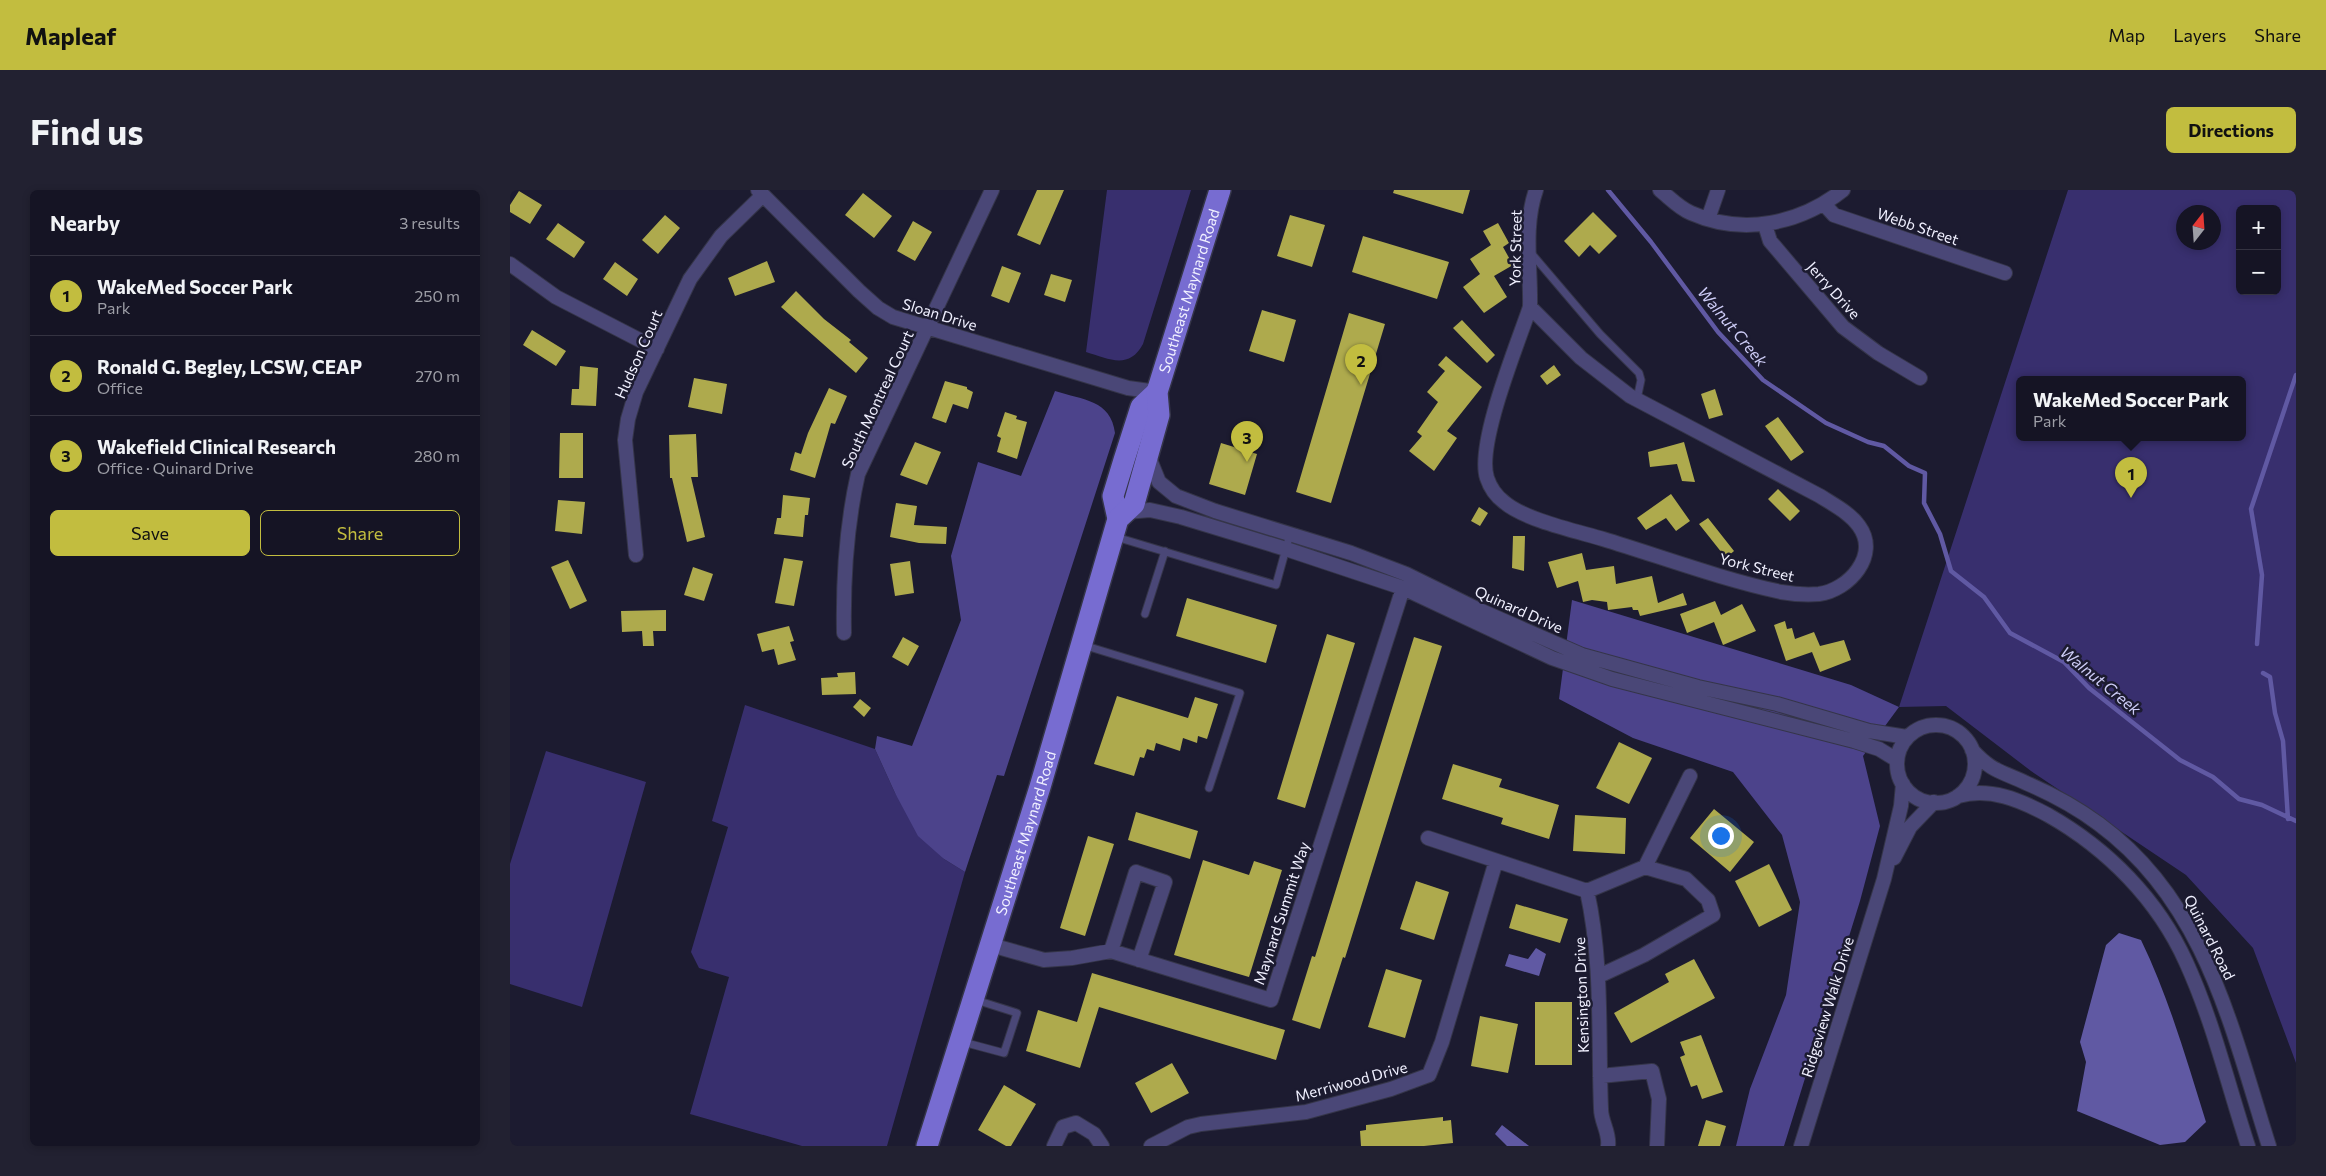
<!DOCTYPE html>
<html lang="en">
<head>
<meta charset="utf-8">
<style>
  :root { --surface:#151424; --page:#222131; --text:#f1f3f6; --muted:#9d9ea6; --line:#343341; --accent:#c2bd3f }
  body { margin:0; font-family:Commissioner,sans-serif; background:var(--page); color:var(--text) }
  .controls { position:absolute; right:15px; top:15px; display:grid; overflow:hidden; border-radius:8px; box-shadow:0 2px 8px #0003 }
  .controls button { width:45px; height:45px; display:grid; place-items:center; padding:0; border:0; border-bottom:1px solid var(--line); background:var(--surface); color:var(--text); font:25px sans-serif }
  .compass { position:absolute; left:1666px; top:15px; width:45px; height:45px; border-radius:50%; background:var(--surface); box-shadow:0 2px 8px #0003; rotate:17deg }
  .you { position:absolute; left:1210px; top:645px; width:18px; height:18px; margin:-12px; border:4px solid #fff; border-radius:50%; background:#1a73e8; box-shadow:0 0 0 8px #1a73e833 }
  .badge { display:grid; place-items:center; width:32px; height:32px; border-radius:50%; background:var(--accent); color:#111; font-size:16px; font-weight:700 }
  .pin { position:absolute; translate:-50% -41px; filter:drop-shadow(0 1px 2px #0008) }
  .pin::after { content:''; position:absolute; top:26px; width:18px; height:15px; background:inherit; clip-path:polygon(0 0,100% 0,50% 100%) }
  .popup { position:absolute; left:1506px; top:186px; width:230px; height:65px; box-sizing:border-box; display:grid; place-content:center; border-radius:8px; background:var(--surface); filter:drop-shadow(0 1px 4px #0005); font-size:16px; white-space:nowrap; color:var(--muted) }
  .popup b { font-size:19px; color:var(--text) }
  .popup::after { content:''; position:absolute; left:50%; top:100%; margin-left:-10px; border:10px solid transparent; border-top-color:var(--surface) }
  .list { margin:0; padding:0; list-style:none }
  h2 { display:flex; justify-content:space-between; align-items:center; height:65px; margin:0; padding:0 20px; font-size:21px }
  h2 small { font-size:16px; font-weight:400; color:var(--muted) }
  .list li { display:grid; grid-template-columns:32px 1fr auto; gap:15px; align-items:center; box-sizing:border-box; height:80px; padding:0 20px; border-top:1px solid var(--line) }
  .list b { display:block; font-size:19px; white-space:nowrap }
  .list p { margin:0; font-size:16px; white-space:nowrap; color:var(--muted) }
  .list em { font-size:16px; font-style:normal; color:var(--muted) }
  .actions { display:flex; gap:10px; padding:15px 20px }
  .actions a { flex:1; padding:11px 0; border:1px solid var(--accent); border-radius:8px; text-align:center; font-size:18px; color:var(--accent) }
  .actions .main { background:var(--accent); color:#111 }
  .map { position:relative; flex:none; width:1786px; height:956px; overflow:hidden; border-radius:8px }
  header { display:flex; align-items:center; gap:30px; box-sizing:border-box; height:70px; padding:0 25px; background:var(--accent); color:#111 }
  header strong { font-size:24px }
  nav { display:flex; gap:28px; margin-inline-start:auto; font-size:18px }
  .intro { display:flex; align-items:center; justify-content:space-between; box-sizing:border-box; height:120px; padding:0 30px }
  h1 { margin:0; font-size:35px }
  .button { padding:12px 22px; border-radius:8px; background:var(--accent); color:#111; font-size:18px; font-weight:700 }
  main { display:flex; gap:30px; padding:0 30px }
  aside { flex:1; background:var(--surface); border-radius:8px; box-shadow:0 2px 8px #0003 }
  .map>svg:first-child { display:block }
  .green { fill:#382f6e; fill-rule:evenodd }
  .forest { fill:#4c438b }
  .water { fill:#6059a3 }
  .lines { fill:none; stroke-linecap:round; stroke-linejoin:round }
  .stream { stroke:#6059a3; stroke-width:4.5 }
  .building { fill:#aeaa4d }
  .service-casing { stroke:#353549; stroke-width:9 }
  .minor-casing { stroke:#353549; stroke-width:16 }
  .primary-casing { stroke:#353549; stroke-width:24 }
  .service { stroke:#4a4777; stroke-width:7 }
  .minor { stroke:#4a4777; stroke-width:14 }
  .primary { stroke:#776cd1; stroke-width:21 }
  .labels { text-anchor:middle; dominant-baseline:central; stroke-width:5; stroke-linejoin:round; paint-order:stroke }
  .street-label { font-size:15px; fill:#f0f0ff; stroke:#1c1b30 }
  .water-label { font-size:16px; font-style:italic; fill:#cdccf6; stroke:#1c1b30 }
</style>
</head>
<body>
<header>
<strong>Mapleaf</strong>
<nav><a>Map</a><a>Layers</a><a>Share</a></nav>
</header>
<div class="intro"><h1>Find us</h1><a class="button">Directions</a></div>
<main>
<aside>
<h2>Nearby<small>3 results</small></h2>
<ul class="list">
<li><span class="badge">1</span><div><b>WakeMed Soccer Park</b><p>Park</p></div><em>250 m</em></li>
<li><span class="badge">2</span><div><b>Ronald G. Begley, LCSW, CEAP</b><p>Office</p></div><em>270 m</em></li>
<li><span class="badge">3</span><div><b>Wakefield Clinical Research</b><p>Office · Quinard Drive</p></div><em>280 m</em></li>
</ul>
<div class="actions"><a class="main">Save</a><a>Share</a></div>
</aside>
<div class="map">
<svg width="1786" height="956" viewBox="0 0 1786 956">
  <rect width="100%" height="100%" fill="#1c1b30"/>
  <!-- green -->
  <path class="green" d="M 597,0 L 681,0 L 633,154 C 619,180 599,169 576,162 Z
    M 1558,0 L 1786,0 L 1786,873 L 1743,758 L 1676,685 L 1521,581 L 1436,516 L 1389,517 ZM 1730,19 L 1767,19 L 1767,101 L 1730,101 ZM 1674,22 L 1704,22 L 1704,52 L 1674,52 ZM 1510,189 L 1732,189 L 1732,247 L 1510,247 Z
    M 235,515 L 365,559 L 385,603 L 434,669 L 455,682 L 377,956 L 292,956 L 180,924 L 219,787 L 189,778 L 181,762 L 218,637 L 202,631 Z
    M 36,561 L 136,592 L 72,817 L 0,794 L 0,674 Z"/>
  <!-- forest -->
  <path class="forest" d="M 545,201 C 573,210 601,210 605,243 L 494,586 L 487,585 L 455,682 L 434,669 L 408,646 L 385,603 L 365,559 L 367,546 L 402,556 L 451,430 L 441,366 L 468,272 L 511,286 Z
    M 1062,410 L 1341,495 L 1389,517 L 1353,566 L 1370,636 L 1350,711 L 1274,956 L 1226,956 L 1240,899 L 1276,805 L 1290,712 L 1272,645 L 1223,582 L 1123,548 L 1049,509 Z"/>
  <!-- water -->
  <path class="water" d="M 1609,743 L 1631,750 C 1659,808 1677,871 1696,932 L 1675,952 L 1650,955 L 1567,921 L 1576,872 L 1570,852 L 1596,755 Z
    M 1026,758 L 1036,764 L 1029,786 L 995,776 L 999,764 L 1018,769 Z
    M 992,935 L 1019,956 L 1020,956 L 997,956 L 985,944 Z"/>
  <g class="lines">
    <!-- stream -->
    <path class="stream" d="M 1098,0 L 1141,52 L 1208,142 L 1253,190 L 1316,233 L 1358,252 L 1374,256 L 1399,276 L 1415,283 L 1414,313 L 1430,344 L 1441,381 L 1474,407 L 1500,443 L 1554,472 L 1579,498 L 1670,570 L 1703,587 L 1729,609 L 1752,615 L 1786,631
      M 1747,454 L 1752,385 L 1741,319 L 1786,185
      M 1753,483 L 1760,487 L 1765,523 L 1773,551 L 1778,629"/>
  </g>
  <!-- building -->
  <path class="building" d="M 527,0 L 554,0 L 530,55 L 507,45 Z
    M 884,0 L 960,0 L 953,24 L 883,3 Z
    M 9,1 L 32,15 L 20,34 L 0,22 L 0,15 Z
    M 353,3 L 382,26 L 364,48 L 335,25 Z
    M 1083,22 L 1107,46 L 1089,64 L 1080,55 L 1069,67 L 1054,51 Z
    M 155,25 L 170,38 L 148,64 L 132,50 Z
    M 780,25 L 815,35 L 802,77 L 767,66 Z
    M 403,31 L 422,42 L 405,71 L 387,61 Z
    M 48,33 L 75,52 L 64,68 L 36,49 Z
    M 988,33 L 999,53 L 993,57 L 1003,75 L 984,86 L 997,107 L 974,123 L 953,97 L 970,84 L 960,69 L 981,55 L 973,41 Z
    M 853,46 L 939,72 L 927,109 L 842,82 Z
    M 257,71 L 265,92 L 225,106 L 218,88 Z
    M 105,72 L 128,89 L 117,106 L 93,89 Z
    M 492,76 L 511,83 L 499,113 L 481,106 Z
    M 541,84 L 562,90 L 555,112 L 534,105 Z
    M 286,101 L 314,129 L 341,150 L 339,152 L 358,168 L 346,183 L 271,117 Z
    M 752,120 L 786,130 L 774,172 L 739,161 Z
    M 839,123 L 875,134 L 821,313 L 786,302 Z
    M 952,130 L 985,165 L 977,173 L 943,138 Z
    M 22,140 L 56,161 L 46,176 L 13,155 Z
    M 936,166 L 972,197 L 937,241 L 947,248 L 924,281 L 899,261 L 912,246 L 907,242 L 928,212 L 917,202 L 935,181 L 928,175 Z
    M 1044,175 L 1051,185 L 1037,195 L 1030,186 Z
    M 70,176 L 88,178 L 86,216 L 61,215 L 62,199 L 69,199 Z
    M 184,188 L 217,194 L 212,224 L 178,217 Z
    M 435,191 L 457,197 L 457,199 L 463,202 L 458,219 L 443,214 L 436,233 L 422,228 Z
    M 319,198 L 337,206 L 325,234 L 321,233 L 305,288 L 280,280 L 285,262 L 291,264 L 298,243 Z
    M 1205,199 L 1213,225 L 1199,229 L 1191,204 Z
    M 495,222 L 507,226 L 506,229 L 517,232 L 507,269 L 487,262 L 491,248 L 487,246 Z
    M 1268,227 L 1294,262 L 1281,271 L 1255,236 Z
    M 50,243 L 73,243 L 73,288 L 49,288 Z
    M 186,244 L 188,287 L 181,287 L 195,347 L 177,352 L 162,288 L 160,288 L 159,245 Z
    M 405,252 L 431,262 L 417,295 L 390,285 Z
    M 1174,252 L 1185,292 L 1172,291 L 1167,274 L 1140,277 L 1138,262 Z
    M 711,253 L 747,264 L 735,305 L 699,294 Z
    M 1268,299 L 1290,321 L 1280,331 L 1258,309 Z
    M 1161,304 L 1180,331 L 1166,341 L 1156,328 L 1136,340 L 1127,328 Z
    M 273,305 L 300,308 L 298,325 L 295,325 L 293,347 L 264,344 L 267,328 L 271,328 Z
    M 48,310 L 75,312 L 72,344 L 45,341 Z
    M 386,313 L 407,316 L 404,335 L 437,337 L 436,354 L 409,353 L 380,347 Z
    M 969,317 L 978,323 L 970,336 L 961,331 Z
    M 1198,328 L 1224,361 L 1216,368 L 1189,334 Z
    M 1003,346 L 1015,346 L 1014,381 L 1002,378 Z
    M 1072,363 L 1076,380 L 1104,376 L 1106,394 L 1142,386 L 1148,413 L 1173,403 L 1177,415 L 1130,426 L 1128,420 L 1123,420 L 1122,417 L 1098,420 L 1097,412 L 1082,410 L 1073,412 L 1068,391 L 1047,398 L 1038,372 Z
    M 274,368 L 293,371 L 284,416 L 265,413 Z
    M 58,370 L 77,411 L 60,419 L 41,377 Z
    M 400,371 L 404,403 L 385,406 L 380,374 Z
    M 183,377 L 203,384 L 194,411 L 174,405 Z
    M 677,408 L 767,435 L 756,473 L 666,446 Z
    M 1205,411 L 1211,425 L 1232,414 L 1246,441 L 1213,455 L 1204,432 L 1177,443 L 1170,424 Z
    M 156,420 L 156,441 L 143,441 L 144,456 L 133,456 L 132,441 L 112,442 L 111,421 Z
    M 1275,431 L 1277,439 L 1282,438 L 1285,449 L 1304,442 L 1310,456 L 1334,450 L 1341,470 L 1310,482 L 1302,462 L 1276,471 L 1264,435 Z
    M 279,436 L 284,451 L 280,452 L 286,470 L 268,475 L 264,459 L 252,462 L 247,444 Z
    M 817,444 L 845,453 L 795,618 L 767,609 Z
    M 393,447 L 409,456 L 398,476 L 382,467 Z
    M 904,447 L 932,456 L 835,768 L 833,767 L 810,839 L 782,830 L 802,766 L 805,767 Z
    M 345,482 L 346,504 L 312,505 L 311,488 L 328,487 L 327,483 Z
    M 607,506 L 678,528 L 685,507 L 708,514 L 697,549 L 688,546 L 687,553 L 673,548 L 670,561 L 646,553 L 644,561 L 637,559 L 634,568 L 630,567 L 624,586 L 584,574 Z
    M 350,509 L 361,518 L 354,527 L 343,517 Z
    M 1109,552 L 1142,568 L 1119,614 L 1086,598 Z
    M 943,574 L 992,589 L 989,597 L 1049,615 L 1039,649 L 991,634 L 993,628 L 932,609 Z
    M 1204,619 L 1244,652 L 1220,682 L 1180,648 Z
    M 626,622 L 688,641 L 680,669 L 618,650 Z
    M 1065,625 L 1116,628 L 1115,664 L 1063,661 Z
    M 578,646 L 604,654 L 575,746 L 550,738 Z
    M 693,670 L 739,685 L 744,671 L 772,680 L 739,787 L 664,765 Z
    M 1259,674 L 1282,720 L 1249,737 L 1225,691 Z
    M 906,691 L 939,702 L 924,750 L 890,739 Z
    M 1006,714 L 1058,729 L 1050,753 L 999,738 Z
    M 1184,769 L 1205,808 L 1121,853 L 1104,823 L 1159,792 L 1155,784 Z
    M 876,779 L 912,790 L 895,848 L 858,837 Z
    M 582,783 L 775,840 L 766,870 L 589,817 L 570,878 L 516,861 L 528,820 L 567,832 Z
    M 1025,812 L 1062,812 L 1062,875 L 1025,875 Z
    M 970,826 L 1008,834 L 998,883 L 961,876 Z
    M 1191,845 L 1213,902 L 1192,909 L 1187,895 L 1181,897 L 1170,867 L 1175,865 L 1170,852 Z
    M 662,873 L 679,903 L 641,923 L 625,893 Z
    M 494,895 L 526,914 L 501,956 L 496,956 L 468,940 Z
    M 933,927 L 933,931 L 941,930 L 943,953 L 914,956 L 851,956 L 850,941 L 856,940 L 856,935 Z
    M 1196,930 L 1216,936 L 1210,956 L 1188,956 Z"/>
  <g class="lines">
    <!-- service casing -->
    <g class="service-casing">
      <path id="service" d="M 1021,63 L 1090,144 L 1129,183 L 1131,190 L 1127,209
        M 606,347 L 766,395 L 780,344
        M 635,424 L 655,361
        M 573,455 L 730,503 L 699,598
        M 453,852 L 494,863 L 507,823 L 466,810"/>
    </g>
    <!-- minor casing -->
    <g class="minor-casing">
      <path id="minor" d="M 248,0 L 349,101 L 368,118 L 383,127 L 618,198 L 647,202
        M 1150,0 C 1160,8 1169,18 1181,23 C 1233,46 1290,34 1333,0
        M 1314,14 L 1324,25 L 1495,83
        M 1198,29 L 1208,0
        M 1255,35 L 1260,51 L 1333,137 L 1368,163 L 1410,188
        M 0,74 L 46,107 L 147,159
        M 1020,117 L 1071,168 L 1120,206 L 1310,306 C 1324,315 1340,323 1349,336 C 1370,365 1339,400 1309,404 C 1297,405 1283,404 1271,402 C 1211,389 1152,367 1093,349 C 1066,341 1015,330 994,312 C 986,306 980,297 977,288 C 966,254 1008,153 1020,117 Z
        M 1020,117 C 1021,78 1013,37 1026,0
        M 638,265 L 649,292 L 666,306 L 705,321 L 841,363 L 896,384 L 967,419 L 1072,465 L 1188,497 L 1267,514 L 1359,541 L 1397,547
        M 616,322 L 640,320 L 671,327 L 776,359 L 893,398 L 1042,468 L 1102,489 L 1344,551 L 1369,559 L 1387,570
        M 126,365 L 115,250 L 118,229 L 126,202 L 180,89 L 211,46 L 253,5
        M 334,443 C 333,389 336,337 348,284 L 482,0
        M1387 574a39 39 0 1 1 78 0a39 39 0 1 1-78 0Z
        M 1462,560 C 1482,582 1491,581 1516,593 C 1542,604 1566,617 1589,634 C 1695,712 1721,836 1759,956
        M 1448,606 C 1480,597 1510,610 1538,625 C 1598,659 1648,710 1676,772 C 1703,831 1718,895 1738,956
        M 918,648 L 1077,701 C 1093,773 1088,846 1091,919 C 1091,932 1100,943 1098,956
        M 1384,668 L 1400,637 L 1424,612
        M 1135,677 L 1180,586
        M 1077,701 L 1135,677 L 1176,689 L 1198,710 L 1203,725 L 1134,765 L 1089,786
        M 481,755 L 534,770 L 562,768 L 601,761 L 761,810 L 893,398
        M 601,761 L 626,682 L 655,692 L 629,770
        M 1090,886 L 1142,881 L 1149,909 L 1147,956
        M 544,956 L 553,937 L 566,933 L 584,944 L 592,956
        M 641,956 L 678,937 L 691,934 L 796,922 L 881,899 L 919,885 L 932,852 L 986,671
        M 1291,956 L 1374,689 L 1391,616 L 1393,594"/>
    </g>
    <!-- primary casing -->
    <g class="primary-casing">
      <g id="primary">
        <path d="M 608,329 L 603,306 L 614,270 L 631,217 L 647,202"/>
        <path id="s1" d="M 417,956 L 530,597 L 608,329 L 624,314 L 649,225 L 647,202 L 710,0"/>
      </g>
    </g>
    <!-- service -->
    <use href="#service" class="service"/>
    <!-- minor -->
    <use href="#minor" class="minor"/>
    <!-- primary -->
    <use href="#primary" class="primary"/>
  </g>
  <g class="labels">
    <!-- street labels -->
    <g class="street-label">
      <text transform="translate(1408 36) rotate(19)">Webb Street</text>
      <text transform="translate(1005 58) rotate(-89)">York Street</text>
      <text transform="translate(1324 100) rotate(48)">Jerry Drive</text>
      <text stroke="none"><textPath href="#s1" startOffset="899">Southeast Maynard Road</textPath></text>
      <text transform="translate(430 124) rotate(17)">Sloan Drive</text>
      <text transform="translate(128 164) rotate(-66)">Hudson Court</text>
      <text transform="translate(367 209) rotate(-65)">South Montreal Court</text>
      <text transform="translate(1247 377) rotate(14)">York Street</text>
      <text transform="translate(1009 419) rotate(24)">Quinard Drive</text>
      <text stroke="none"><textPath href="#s1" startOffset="328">Southeast Maynard Road</textPath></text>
      <text transform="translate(771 723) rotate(-72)">Maynard Summit Way</text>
      <text transform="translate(1700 747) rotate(63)">Quinard Road</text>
      <text transform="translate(1071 805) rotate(-92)">Kensington Drive</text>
      <text transform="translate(1317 817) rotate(-73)">Ridgeview Walk Drive</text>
      <text transform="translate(841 891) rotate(-15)">Merriwood Drive</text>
    </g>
    <!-- water labels -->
    <g class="water-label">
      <text transform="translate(1223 136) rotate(50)">Walnut Creek</text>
      <text transform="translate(1591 490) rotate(39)">Walnut Creek</text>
    </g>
  </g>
</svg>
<div class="controls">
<button>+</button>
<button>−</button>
</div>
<svg class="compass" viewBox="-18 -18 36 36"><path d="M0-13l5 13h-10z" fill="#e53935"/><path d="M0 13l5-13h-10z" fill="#9d9ea6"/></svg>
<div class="you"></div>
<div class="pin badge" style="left:1621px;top:308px">1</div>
<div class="popup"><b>WakeMed Soccer Park</b>Park</div>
<div class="pin badge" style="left:851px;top:195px">2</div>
<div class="pin badge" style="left:737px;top:272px">3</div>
</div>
</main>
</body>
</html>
